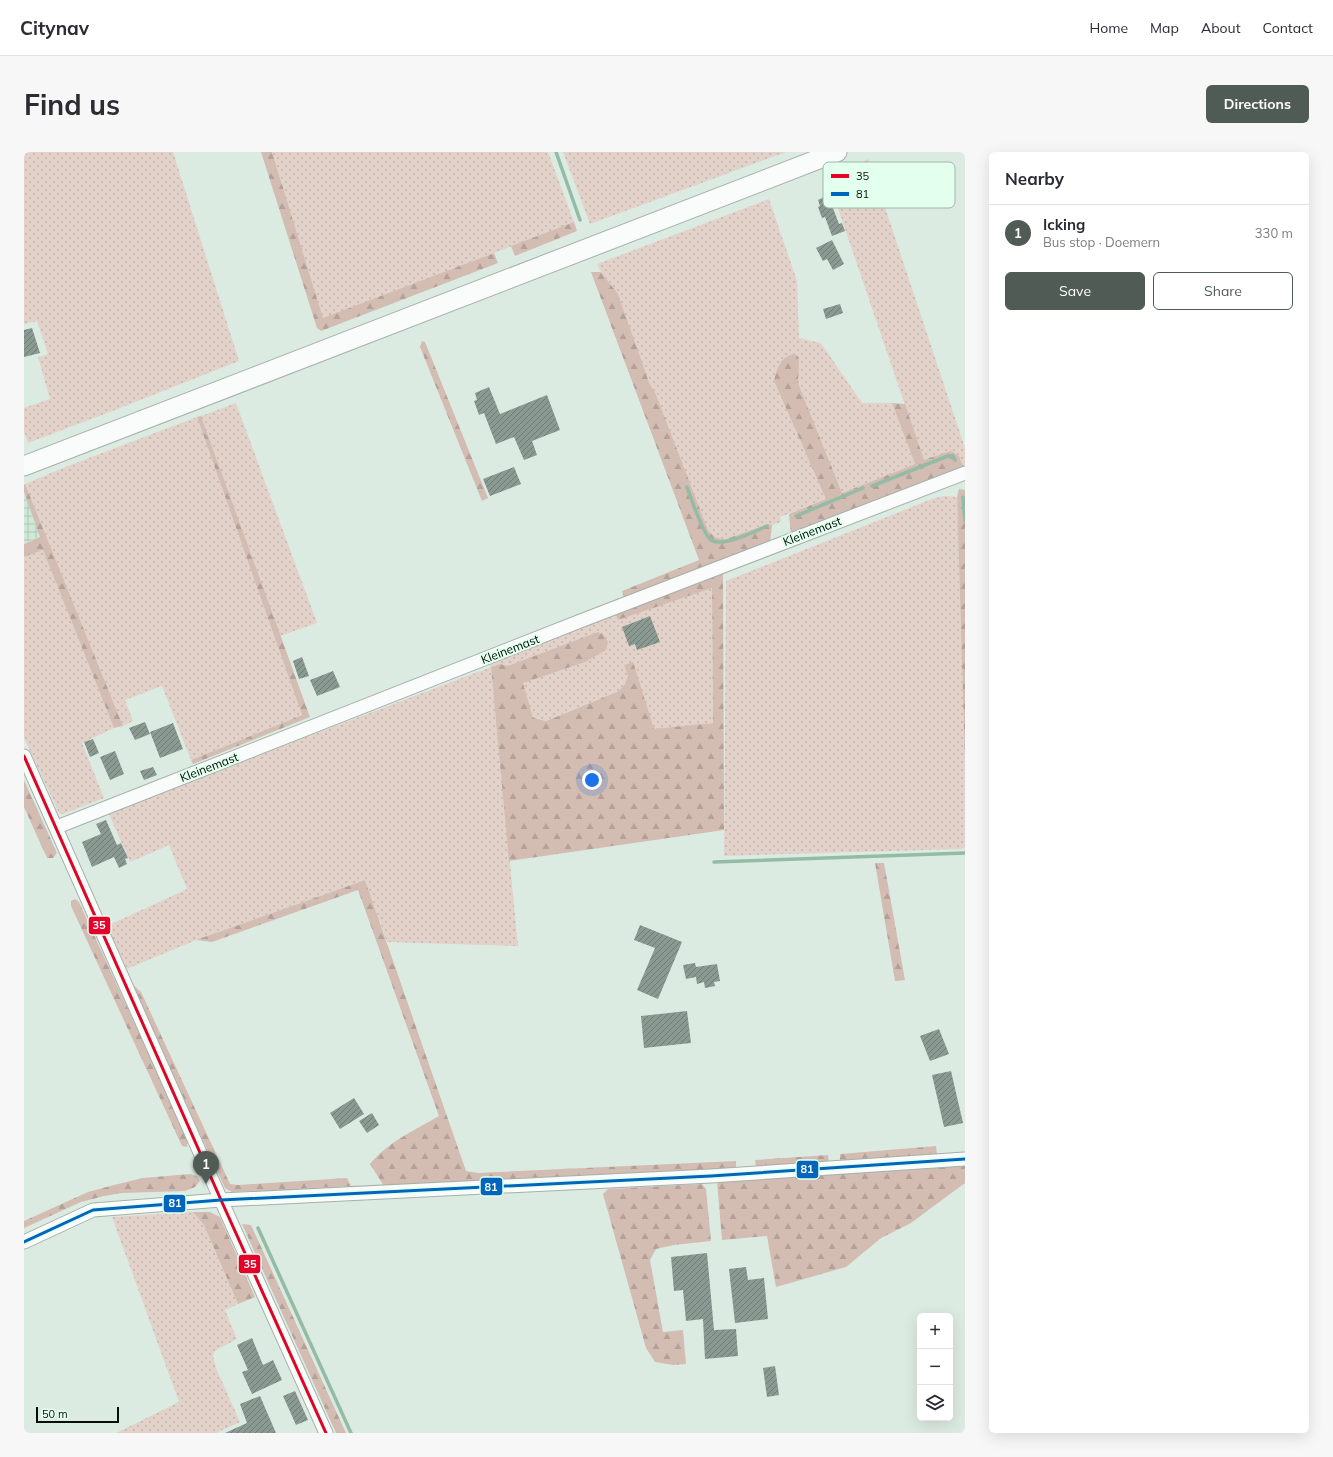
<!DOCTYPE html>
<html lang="en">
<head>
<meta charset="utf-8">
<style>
  :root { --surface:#fff; --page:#f7f7f7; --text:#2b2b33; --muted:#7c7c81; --line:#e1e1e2; --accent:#505b55 }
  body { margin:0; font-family:Mulish,sans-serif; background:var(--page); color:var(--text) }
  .controls { position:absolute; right:12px; bottom:12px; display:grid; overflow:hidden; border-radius:6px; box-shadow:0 4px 16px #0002 }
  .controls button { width:36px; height:36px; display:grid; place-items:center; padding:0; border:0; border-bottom:1px solid var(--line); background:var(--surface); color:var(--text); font:20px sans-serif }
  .scale { position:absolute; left:12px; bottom:10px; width:83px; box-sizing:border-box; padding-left:4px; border:2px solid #050e09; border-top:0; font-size:11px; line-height:14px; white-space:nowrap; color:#050e09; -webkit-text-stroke:3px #e3ffee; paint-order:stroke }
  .you { position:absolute; left:568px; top:628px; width:14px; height:14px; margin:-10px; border:3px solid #fff; border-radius:50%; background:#1a73e8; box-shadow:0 0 0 6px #1a73e833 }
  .badge { display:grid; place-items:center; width:26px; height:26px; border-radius:50%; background:var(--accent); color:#fff; font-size:13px; font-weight:700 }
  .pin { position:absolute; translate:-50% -33px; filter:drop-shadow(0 1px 2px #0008) }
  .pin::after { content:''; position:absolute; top:21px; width:14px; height:12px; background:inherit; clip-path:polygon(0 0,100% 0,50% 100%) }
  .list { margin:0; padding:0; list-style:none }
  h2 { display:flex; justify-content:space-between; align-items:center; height:52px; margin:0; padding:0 16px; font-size:17px }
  h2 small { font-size:13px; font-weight:400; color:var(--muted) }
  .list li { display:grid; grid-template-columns:26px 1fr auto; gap:12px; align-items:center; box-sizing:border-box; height:56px; padding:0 16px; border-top:1px solid var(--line) }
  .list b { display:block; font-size:15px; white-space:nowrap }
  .list p { margin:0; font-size:13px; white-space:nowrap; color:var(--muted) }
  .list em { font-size:13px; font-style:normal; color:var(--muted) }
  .actions { display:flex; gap:8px; padding:12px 16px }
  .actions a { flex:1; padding:9px 0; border:1px solid var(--accent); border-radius:6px; text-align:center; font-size:14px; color:var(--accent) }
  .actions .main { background:var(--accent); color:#fff }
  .icon { flex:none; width:22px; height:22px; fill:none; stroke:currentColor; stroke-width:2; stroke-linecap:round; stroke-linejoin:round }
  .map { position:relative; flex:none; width:941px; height:1281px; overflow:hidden; border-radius:6px }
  header { display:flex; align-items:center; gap:24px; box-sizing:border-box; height:56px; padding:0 20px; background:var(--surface); border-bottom:1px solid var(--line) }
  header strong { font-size:19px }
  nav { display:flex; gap:22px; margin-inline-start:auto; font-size:14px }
  .intro { display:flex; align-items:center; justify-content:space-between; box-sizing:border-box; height:96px; padding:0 24px }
  h1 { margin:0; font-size:28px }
  .button { padding:10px 18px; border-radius:6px; background:var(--accent); color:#fff; font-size:14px; font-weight:700 }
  main { display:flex; gap:24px; padding:0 24px }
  aside { flex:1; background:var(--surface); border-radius:6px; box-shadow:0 4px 16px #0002 }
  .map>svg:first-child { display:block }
  .industrial { fill:url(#industrial-grid) }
  .grass { fill:url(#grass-dots) }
  .forest { fill:url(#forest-firs) }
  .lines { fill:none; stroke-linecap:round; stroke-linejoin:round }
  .stream { stroke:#94bba5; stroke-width:3.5 }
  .building { fill:url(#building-hatch) }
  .street-casing { stroke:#a5b1aa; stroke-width:15 }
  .secondary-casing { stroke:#a5b1aa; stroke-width:21 }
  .street { stroke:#fafcfb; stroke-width:13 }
  .secondary { stroke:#fafcfb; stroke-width:19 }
  .bus-1-casing { stroke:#e3ffee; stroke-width:6 }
  .bus-2-casing { stroke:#e3ffee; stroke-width:6 }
  .bus-1 { stroke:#e4002b; stroke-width:3 }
  .bus-2 { stroke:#0065bd; stroke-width:3 }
  .labels { text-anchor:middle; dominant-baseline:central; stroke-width:4; stroke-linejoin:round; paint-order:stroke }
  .street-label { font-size:12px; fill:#050e09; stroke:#e3ffee }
  .key { fill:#e3ffee; stroke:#a0b7a9; stroke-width:1 }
  .key-label { font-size:11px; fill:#050e09 }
  .line-badge { stroke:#e3ffee; stroke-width:1.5 }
  .badge-label { font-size:11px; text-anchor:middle; font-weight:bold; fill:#fff }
</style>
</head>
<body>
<header>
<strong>Citynav</strong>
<nav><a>Home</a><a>Map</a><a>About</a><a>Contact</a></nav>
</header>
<div class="intro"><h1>Find us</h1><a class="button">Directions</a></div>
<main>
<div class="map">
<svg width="941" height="1281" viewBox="0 0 941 1281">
  <defs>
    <pattern id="industrial-grid" width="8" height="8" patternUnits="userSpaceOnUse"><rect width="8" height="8" fill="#cee8d9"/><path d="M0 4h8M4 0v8" fill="none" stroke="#afc6b9"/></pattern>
    <pattern id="grass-dots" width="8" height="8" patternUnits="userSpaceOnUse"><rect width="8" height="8" fill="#e2d2c9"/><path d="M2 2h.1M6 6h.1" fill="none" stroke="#c0b3ab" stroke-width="1.8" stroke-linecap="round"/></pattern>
    <pattern id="forest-firs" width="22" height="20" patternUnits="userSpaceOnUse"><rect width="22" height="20" fill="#d3bcb2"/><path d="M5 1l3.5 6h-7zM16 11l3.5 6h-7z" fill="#b4a098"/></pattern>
    <pattern id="building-hatch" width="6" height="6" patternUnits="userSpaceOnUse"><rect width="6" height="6" fill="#8a9991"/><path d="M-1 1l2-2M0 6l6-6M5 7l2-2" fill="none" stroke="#6f7b75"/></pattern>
  </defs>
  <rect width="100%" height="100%" fill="#dcebe2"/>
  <!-- industrial -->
  <path class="industrial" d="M 0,340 L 16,385 L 0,391 Z"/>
  <!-- grass -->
  <path class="grass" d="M 0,0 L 149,0 L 215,209 L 91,258 L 4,291 L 0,279 L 0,256 L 26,247 L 14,205 L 24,202 L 13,169 L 0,172 Z
    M 248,0 L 524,0 L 550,70 L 299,167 Z
    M 539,0 L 762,0 L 566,72 Z
    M 845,7 L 941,296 L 941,316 L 900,309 L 803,24 Z
    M 745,47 L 773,129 L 775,186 L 797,191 L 838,251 L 868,251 L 891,312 L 818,341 L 774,231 L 774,217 L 775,209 L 750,229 L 802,347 L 756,365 L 757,370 L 748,373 L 744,372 L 702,387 C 694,387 690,385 684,378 L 631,240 L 626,234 L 594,142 L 577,120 L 573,112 Z
    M 212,251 L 293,471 L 256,484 L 177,264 Z
    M 173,265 L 278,563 L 167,608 L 138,534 L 101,548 L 109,569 L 99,574 L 1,332 L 44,314 Z
    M 920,344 L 933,345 L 941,613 L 941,696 L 936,697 L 700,704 L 702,429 L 908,347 Z
    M 19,398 L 90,576 L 58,591 L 80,646 L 39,662 L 35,661 L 0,586 L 0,405 Z
    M 688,435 L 689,571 L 630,578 L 604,523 L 601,532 L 595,539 L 521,569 L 509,566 L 498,531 L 484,514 L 476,512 L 467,515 L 494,794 L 363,790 L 341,728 L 172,788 L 103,817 L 83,774 L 163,737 L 145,693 L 106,710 L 84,660 L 467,515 L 465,509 L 591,461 L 594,468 Z
    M 169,1060 L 180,1073 L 214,1152 L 201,1158 L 213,1187 L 192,1198 L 189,1203 L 192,1216 L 216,1270 L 192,1281 L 92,1281 L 155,1250 L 88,1065 Z"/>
  <!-- forest -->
  <path class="forest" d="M 237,0 L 248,0 L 299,166 L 470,101 L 474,111 L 297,179 L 293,176 Z
    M 550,70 L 553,79 L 491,104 L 487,94 Z
    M 567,120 L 577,120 L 594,142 L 626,233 L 631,240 L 684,378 C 690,385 694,387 702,387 L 744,372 L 748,373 L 746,391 L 600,445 L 598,439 L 675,408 Z
    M 398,189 L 401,190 L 464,346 L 458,349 L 396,195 Z
    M 769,202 L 774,204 C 776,213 774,223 774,231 L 818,341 L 891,312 L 868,251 L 881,252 L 900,308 L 927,299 L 935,304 L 940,317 L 767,384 L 765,362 L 802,347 L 750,229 C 753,216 756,206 769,202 Z
    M 177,264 L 286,565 L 169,612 L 167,608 L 278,563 L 173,265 Z
    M 0,332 L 1,332 L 99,574 L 90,576 L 19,398 L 0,405 L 0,392 L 16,385 L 0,340 Z
    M 935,337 L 941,338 L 941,613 L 933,345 Z
    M 699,421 L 700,678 L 485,709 L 467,515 L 476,512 L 484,514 L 574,480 L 580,483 L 584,490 L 582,498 L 561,510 L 499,531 L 509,566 L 522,569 L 595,539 L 601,532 L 604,523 L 600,513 L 609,510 L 630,577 L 689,571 L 688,436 L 594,468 L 591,461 Z
    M 0,628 L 33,701 L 29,706 L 23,706 L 0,655 Z
    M 851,711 L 860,711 L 881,828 L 871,829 Z
    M 341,728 L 442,1019 L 454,1021 L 712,1009 L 712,1016 L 360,1034 L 346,1012 C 364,990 391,978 415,964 L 334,738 L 188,790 L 172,788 Z
    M 51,747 L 55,750 L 164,988 L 163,995 L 158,994 L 47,754 L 47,749 Z
    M 105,829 L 117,840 L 206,1032 L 214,1033 L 323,1026 L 327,1034 L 208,1040 L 201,1036 Z
    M 912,994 L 913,1002 L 816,1009 L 816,1002 Z
    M 804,1003 L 805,1011 L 732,1014 L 731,1008 Z
    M 941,1014 L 941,1031 L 887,1071 L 857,1086 L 822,1115 L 752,1135 L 743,1084 L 698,1088 L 693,1029 Z
    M 166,1022 L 173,1024 L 176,1029 L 171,1035 L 161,1039 L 98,1041 L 80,1044 L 57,1050 L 0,1076 L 0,1069 L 64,1040 L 90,1033 L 119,1026 Z
    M 678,1032 L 682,1037 L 687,1089 L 650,1093 L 632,1097 L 626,1108 L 639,1180 L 659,1178 L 662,1212 L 649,1213 L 631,1210 L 622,1196 L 579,1042 L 584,1037 Z
    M 169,1060 L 186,1060 L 196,1065 L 231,1145 L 214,1152 L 180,1073 Z
    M 218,1072 L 227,1073 L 322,1281 L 312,1281 Z"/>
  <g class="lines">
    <!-- stream -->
    <path class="stream" d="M 532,0 L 556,68
      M 848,334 L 924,304 L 928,304 L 931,308
      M 663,335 C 667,346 679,382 687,388 C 698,396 732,379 743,374
      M 939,345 L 941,369
      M 772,364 L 839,336
      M 690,710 L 941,701
      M 234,1076 L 327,1281"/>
  </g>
  <!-- building -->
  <path class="building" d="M 804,43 L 815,72 L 818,71 L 821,79 L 808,84 L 801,65 L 798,66 L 794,55 L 796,54 L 794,48 Z
    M 808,88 L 820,112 L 809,118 L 803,107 L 799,109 L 792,96 Z
    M 816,152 L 819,161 L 802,167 L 799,157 Z
    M 8,176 L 16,201 L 0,205 L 0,178 Z
    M 465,235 L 476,262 L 523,243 L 536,278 L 508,289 L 513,303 L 500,308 L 490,285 L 472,292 L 460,261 L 455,263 L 450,249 L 453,248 L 451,241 Z
    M 490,315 L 497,332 L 466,344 L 459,327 Z
    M 626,464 L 636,490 L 613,498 L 611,492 L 605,494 L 598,475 Z
    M 278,505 L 285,524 L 275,527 L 269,509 Z
    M 309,519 L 316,535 L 293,544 L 286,528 Z
    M 121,570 L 126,582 L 111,588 L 105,576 Z
    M 149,571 L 159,597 L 136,606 L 126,580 Z
    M 69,587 L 75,601 L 66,605 L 60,590 Z
    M 91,599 L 100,622 L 86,628 L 76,605 Z
    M 129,615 L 133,623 L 120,628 L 116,619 Z
    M 82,668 L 93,693 L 97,691 L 104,706 L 101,707 L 103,712 L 95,716 L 90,705 L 68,715 L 58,690 L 77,682 L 72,672 Z
    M 616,773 L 658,790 L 634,847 L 613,838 L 631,796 L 610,788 Z
    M 671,811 L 672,815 L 693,812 L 696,829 L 690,830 L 691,834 L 681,836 L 680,830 L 673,832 L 672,825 L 662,827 L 659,813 Z
    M 663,859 L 667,891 L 620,896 L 617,864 Z
    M 915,877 L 925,902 L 906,909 L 896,884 Z
    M 927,919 L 939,971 L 920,975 L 908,923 Z
    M 330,946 L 340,962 L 316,977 L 306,961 Z
    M 348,961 L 355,973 L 343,981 L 335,969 Z
    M 683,1101 L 690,1178 L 712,1177 L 714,1204 L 681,1207 L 679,1167 L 662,1169 L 659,1138 L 650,1139 L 647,1105 Z
    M 722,1115 L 724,1128 L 740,1126 L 744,1167 L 711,1171 L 705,1117 Z
    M 228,1186 L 239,1213 L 249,1208 L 258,1228 L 228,1242 L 218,1220 L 224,1218 L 213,1193 Z
    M 751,1214 L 755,1243 L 743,1245 L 739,1216 Z
    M 271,1239 L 284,1268 L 272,1273 L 259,1244 Z
    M 236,1244 L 252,1281 L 201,1281 L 223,1271 L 216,1252 Z"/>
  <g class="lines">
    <!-- street casing -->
    <g class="street-casing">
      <path id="street" d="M 0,604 L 197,1048 L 302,1281
        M 33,675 L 559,468 L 941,321
        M 0,1090 L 69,1058 L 197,1048 L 687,1024 L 941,1007"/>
    </g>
    <!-- secondary casing -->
    <g class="secondary-casing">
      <path id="secondary" d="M 0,314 L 813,0"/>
    </g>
    <!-- street -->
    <use href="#street" class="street"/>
    <!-- secondary -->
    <use href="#secondary" class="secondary"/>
    <!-- bus-1 casing -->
    <g class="bus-1-casing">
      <path id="bus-1" d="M 0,604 L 197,1048 L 302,1281"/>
    </g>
    <!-- bus-2 casing -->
    <g class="bus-2-casing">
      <path id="bus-2" d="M 0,1090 L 69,1058 L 197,1048 L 687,1024 L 941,1007"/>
    </g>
    <!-- bus-1 -->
    <use href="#bus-1" class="bus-1"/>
    <!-- bus-2 -->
    <use href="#bus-2" class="bus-2"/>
  </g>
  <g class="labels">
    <!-- street labels -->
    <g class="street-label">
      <text transform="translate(788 379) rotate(-21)">Kleinemast</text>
      <text transform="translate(486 497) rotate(-21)">Kleinemast</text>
      <text transform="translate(185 615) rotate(-21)">Kleinemast</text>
    </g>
  </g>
  <!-- legend -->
  <rect x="799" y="10" width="132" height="46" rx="6" class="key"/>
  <rect x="807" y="22" width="18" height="4" fill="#e4002b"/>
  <rect x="807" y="40" width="18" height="4" fill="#0065bd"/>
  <g class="key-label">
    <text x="832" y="28">35</text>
    <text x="832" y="46">81</text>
  </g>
  <g class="line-badge">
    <rect x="64" y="764" width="23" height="19" rx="4" fill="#e4002b"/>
    <rect x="772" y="1008" width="23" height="19" rx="4" fill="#0065bd"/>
    <rect x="456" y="1025" width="23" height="19" rx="4" fill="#0065bd"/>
    <rect x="139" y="1042" width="23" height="19" rx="4" fill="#0065bd"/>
    <rect x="214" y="1102" width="23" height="20" rx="4" fill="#e4002b"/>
  </g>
  <g class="badge-label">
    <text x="75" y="777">35</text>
    <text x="783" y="1021">81</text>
    <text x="467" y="1039">81</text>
    <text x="151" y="1055">81</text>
    <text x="226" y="1116">35</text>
  </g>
</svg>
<div class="controls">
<button>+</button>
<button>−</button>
<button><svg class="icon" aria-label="layers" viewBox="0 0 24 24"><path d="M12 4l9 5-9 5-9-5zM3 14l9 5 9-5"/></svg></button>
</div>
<div class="scale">50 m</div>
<div class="you"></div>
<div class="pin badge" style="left:182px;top:1032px">1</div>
</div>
<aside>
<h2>Nearby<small></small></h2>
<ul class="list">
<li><span class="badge">1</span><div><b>Icking</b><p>Bus stop · Doemern</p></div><em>330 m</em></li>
</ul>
<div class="actions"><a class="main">Save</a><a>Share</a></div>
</aside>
</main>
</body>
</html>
